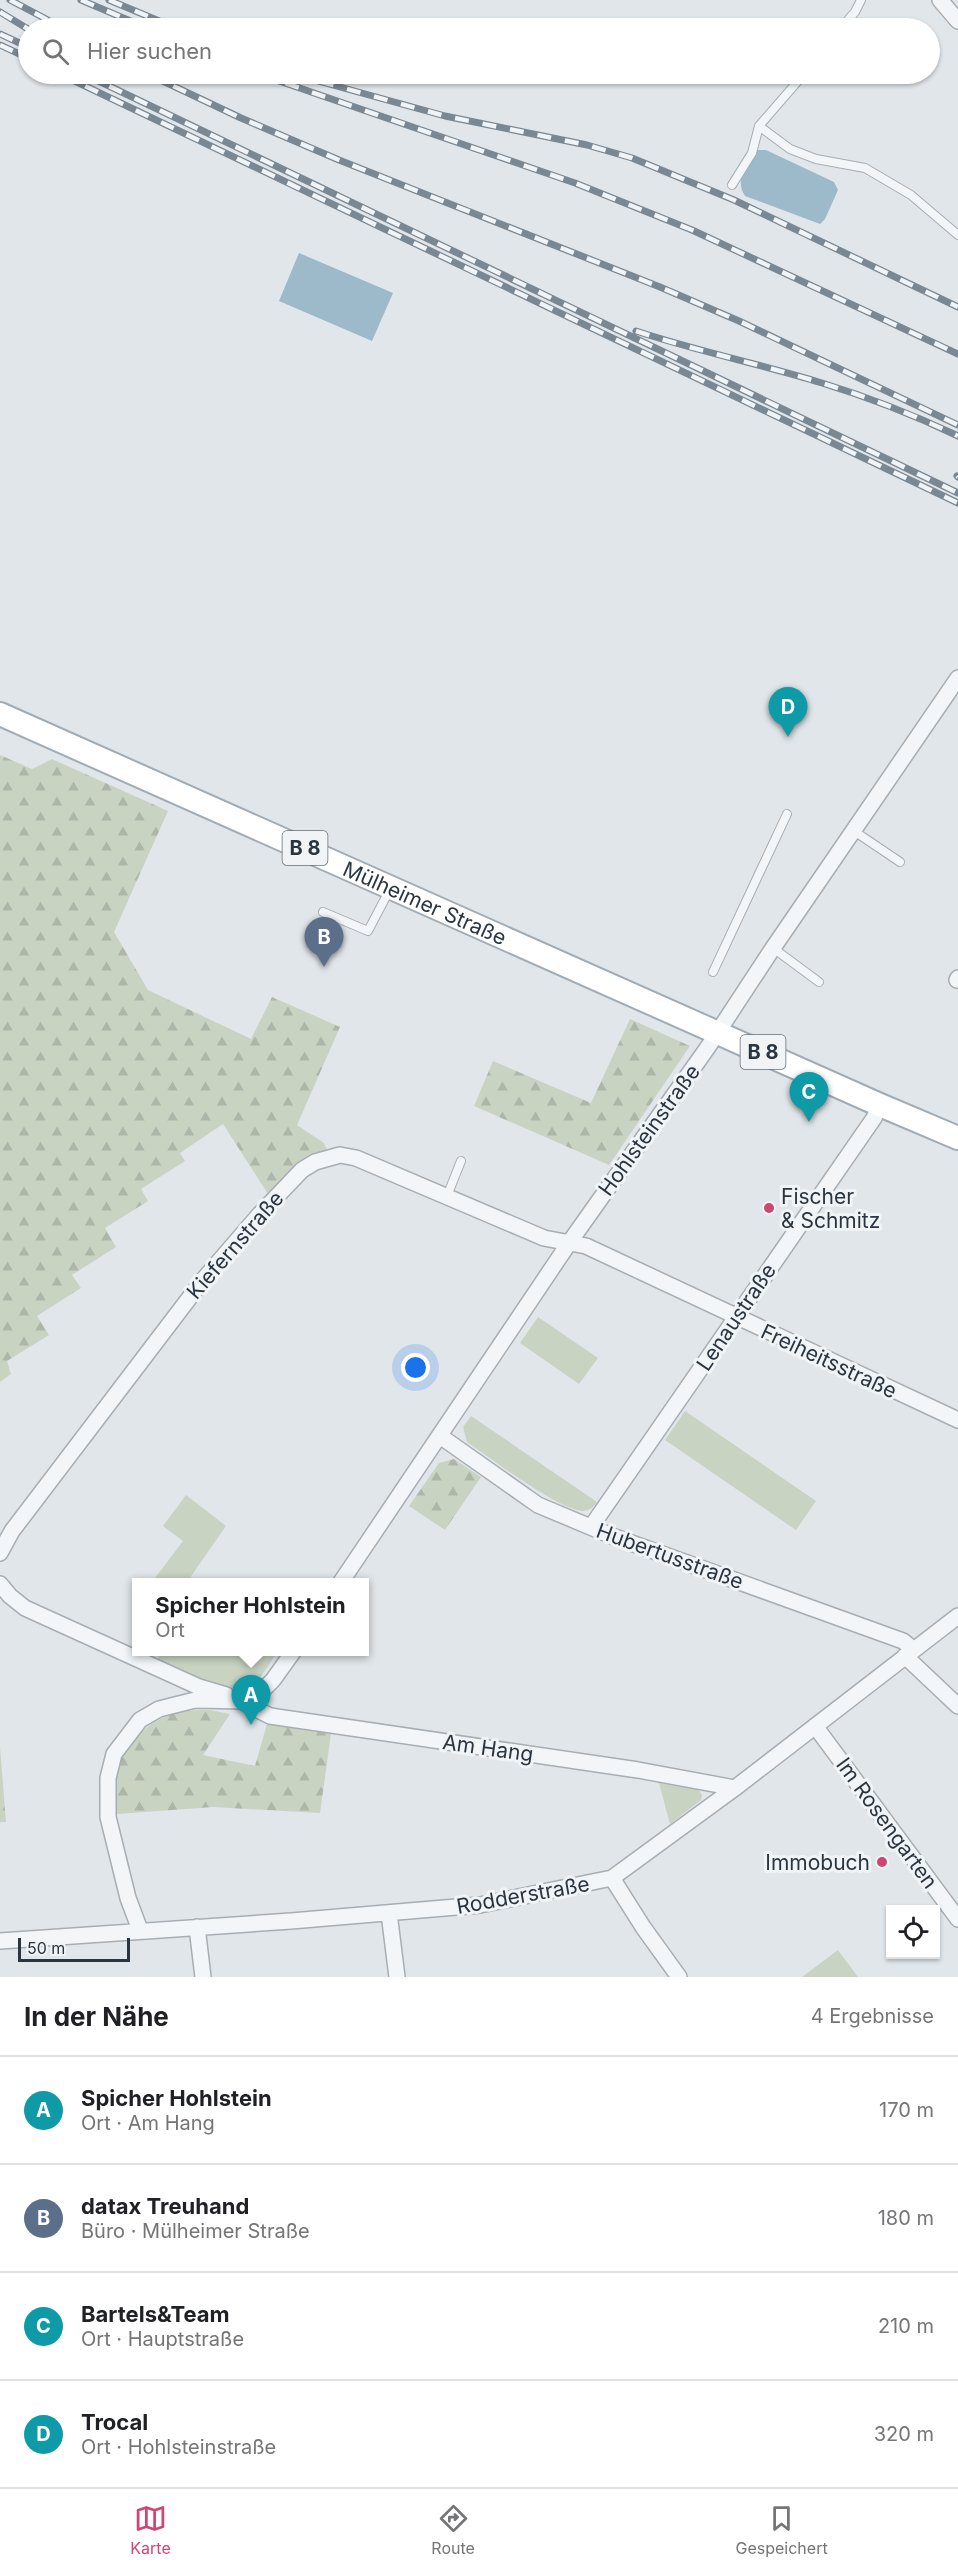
<!DOCTYPE html>
<html lang="de">
<head>
<meta charset="utf-8">
<style>
  :root { --surface:#fff; --page:#f2f2f2; --text:#202124; --muted:#757577; --line:#e0e0e0; --accent:#ce4672 }
  body { margin:0; font-family:Inter,sans-serif; background:var(--page); color:var(--text) }
  .controls { position:absolute; right:18px; bottom:18px; display:grid; overflow:hidden; border-radius:0px; box-shadow:0 2px 4px #0004 }
  .controls button { width:54px; height:54px; display:grid; place-items:center; padding:0; border:0; border-bottom:2px solid var(--line); background:var(--surface); color:var(--text); font:30px sans-serif }
  .scale { position:absolute; left:18px; bottom:15px; width:112px; box-sizing:border-box; padding-left:6px; border:3px solid #293641; border-top:0; font-size:16px; line-height:21px; white-space:nowrap; color:#293641; -webkit-text-stroke:4px #f0f4f7; paint-order:stroke }
  .you { position:absolute; left:416px; top:1368px; width:21px; height:21px; margin:-15px; border:4px solid #fff; border-radius:50%; background:#1a73e8; box-shadow:0 0 0 9px #1a73e833 }
  .badge { display:grid; place-items:center; width:39px; height:39px; border-radius:50%; background:var(--accent); color:#fff; font-size:20px; font-weight:700 }
  .pin { position:absolute; translate:-50% -50px; filter:drop-shadow(0 2px 3px #0008) }
  .pin::after { content:''; position:absolute; top:32px; width:21px; height:18px; background:inherit; clip-path:polygon(0 0,100% 0,50% 100%) }
  .popup { position:absolute; left:132px; top:1578px; width:237px; height:78px; box-sizing:border-box; display:grid; place-content:center; border-radius:0px; background:var(--surface); filter:drop-shadow(0 2px 4px #0005); font-size:20px; white-space:nowrap; color:var(--muted) }
  .popup b { font-size:22px; color:var(--text) }
  .popup::after { content:''; position:absolute; left:50%; top:100%; margin-left:-12px; border:12px solid transparent; border-top-color:var(--surface) }
  .list { margin:0; padding:0; list-style:none }
  h2 { display:flex; justify-content:space-between; align-items:center; height:78px; margin:0; padding:0 24px; font-size:26px }
  h2 small { font-size:20px; font-weight:400; color:var(--muted) }
  .list li { display:grid; grid-template-columns:39px 1fr auto; gap:18px; align-items:center; box-sizing:border-box; height:108px; padding:0 24px; border-top:2px solid var(--line) }
  .list b { display:block; font-size:22px; white-space:nowrap }
  .list p { margin:0; font-size:20px; white-space:nowrap; color:var(--muted) }
  .list em { font-size:20px; font-style:normal; color:var(--muted) }
  .icon { flex:none; width:33px; height:33px; fill:none; stroke:currentColor; stroke-width:2; stroke-linecap:round; stroke-linejoin:round }
  .map { position:relative; flex:none; width:958px; height:1977px; overflow:hidden }
  .search { position:absolute; background:var(--surface); box-shadow:0 2px 4px #0004; left:18px; right:18px; top:18px; height:66px; display:flex; align-items:center; gap:15px; box-sizing:border-box; padding:0 21px; border-radius:33px; color:var(--muted); font-size:22px }
  .sheet { height:510px; background:var(--surface) }
  nav { display:flex; justify-content:space-around; align-items:center; box-sizing:border-box; height:84px; border-top:2px solid var(--line); background:var(--surface); font-size:16px; color:var(--muted) }
  nav a { display:grid; justify-items:center; gap:3px }
  nav .on { color:var(--accent) }
  .map>svg:first-child { display:block }
  .grass { fill:#c9d3c2 }
  .forest { fill:url(#forest-firs) }
  .water { fill:#9cbaca }
  .lines { fill:none; stroke-linecap:round; stroke-linejoin:round }
  .service-casing { stroke:#a6aeb4; stroke-width:10 }
  .minor-casing { stroke:#a6aeb4; stroke-width:18 }
  .primary-casing { stroke:#a0acb5; stroke-width:26 }
  .service { stroke:#f3f6f8; stroke-width:8 }
  .minor { stroke:#f3f6f8; stroke-width:15 }
  .primary { stroke:#fff; stroke-width:22 }
  .rail-casing { stroke:#7a8893; stroke-width:7 }
  .rail { stroke:#f0f4f7; stroke-width:4.5; stroke-dasharray:14; stroke-linecap:butt }
  .poi-dot { fill:#ce4672; stroke:#f0f4f7; stroke-width:2 }
  .labels { text-anchor:middle; dominant-baseline:central; stroke-width:6; stroke-linejoin:round; paint-order:stroke }
  .shield { fill:#f0f4f7; stroke:#656f78; stroke-width:1.5 }
  .shield-label { font-size:20px; font-weight:bold; fill:#293641 }
  .street-label { font-size:21px; fill:#293641; stroke:#f0f4f7 }
  .poi-label { font-size:21px; fill:#293641; stroke:#f0f4f7; text-anchor:start }
</style>
</head>
<body>
<div class="map">
<svg width="958" height="1977" viewBox="0 0 958 1977">
  <defs>
    <pattern id="forest-firs" width="22" height="20" patternUnits="userSpaceOnUse" patternTransform="scale(1.5)"><rect width="22" height="20" fill="#c9d3c2"/><path d="M5 1l3.5 6h-7zM16 11l3.5 6h-7z" fill="#adb6a8"/></pattern>
  </defs>
  <rect width="100%" height="100%" fill="#e1e6ea"/>
  <!-- grass -->
  <path class="grass" d="M 538,1317 L 598,1358 L 579,1384 L 520,1343 Z
    M 685,1411 L 816,1501 L 796,1530 L 665,1440 Z
    M 471,1416 L 597,1502 C 594,1507 589,1511 582,1511 C 559,1510 489,1457 467,1442 L 463,1427 Z
    M 186,1495 L 226,1526 L 187,1582 L 152,1582 L 183,1541 L 163,1526 Z
    M 161,1652 L 277,1652 C 271,1661 264,1675 255,1682 C 225,1702 184,1673 157,1660 Z
    M 659,1783 L 698,1789 L 702,1795 L 701,1800 L 670,1824 Z
    M 838,1950 L 858,1977 L 802,1977 Z"/>
  <!-- forest -->
  <path class="forest" d="M 0,755 L 32,769 L 52,759 L 168,811 L 114,932 L 148,990 L 251,1039 L 272,997 L 340,1027 L 297,1125 L 324,1143 L 327,1150 C 300,1161 287,1172 268,1194 L 223,1124 L 180,1153 L 185,1161 L 141,1189 L 148,1201 L 105,1228 L 116,1247 L 72,1275 L 81,1288 L 37,1316 L 49,1335 L 7,1361 L 11,1374 L 0,1382 Z
    M 630,1019 L 690,1046 L 609,1165 L 474,1106 L 493,1061 L 591,1103 Z
    M 454,1459 L 481,1477 L 445,1530 L 409,1506 L 439,1463 Z
    M 210,1710 L 230,1714 L 203,1755 L 255,1766 L 267,1724 L 331,1734 L 320,1813 L 213,1807 L 117,1814 C 116,1805 114,1795 114,1786 C 117,1751 147,1717 182,1712 C 191,1710 201,1710 210,1710 Z
    M 0,1747 L 6,1822 L 0,1822 Z"/>
  <!-- water -->
  <path class="water" d="M 758,150 L 766,150 L 834,182 L 838,190 L 825,219 L 820,224 L 745,196 C 734,180 747,161 758,150 Z
    M 299,253 L 393,293 L 372,341 L 279,301 Z"/>
  <g class="lines">
    <!-- service casing -->
    <g class="service-casing">
      <path id="service" d="M 841,28 L 855,12 L 861,0
        M 759,126 L 790,149 L 816,159 L 865,168 L 911,195 L 958,235
        M 732,185 L 752,153 L 759,126 L 804,74
        M 854,831 L 900,862
        M 323,912 L 368,931 L 389,891
        M 773,948 L 819,982
        M 713,972 L 787,814
        M 447,1196 L 461,1161"/>
    </g>
    <!-- minor casing -->
    <g class="minor-casing">
      <path id="minor" d="M 940,0 L 958,21
        M 957,980 L 958,978
        M 440,1436 L 538,1505 L 612,1536 L 903,1641 L 914,1650
        M 591,1527 L 874,1118 L 880,1105
        M 0,1553 L 12,1531 L 203,1280 L 259,1215 L 302,1170 L 315,1162 L 340,1155 L 356,1158 L 544,1238 L 586,1246 L 958,1420
        M 341,1582 L 569,1243 L 708,1047 L 773,948 L 958,678
        M 0,1584 L 10,1596 L 25,1608 L 199,1687 L 226,1695
        M 905,1656 L 958,1706
        M 246,1701 L 252,1707 L 270,1716 L 638,1770 L 735,1788
        M 815,1726 L 958,1919
        M 612,1878 L 643,1927 L 679,1977
        M 389,1913 L 397,1977
        M 197,1927 L 203,1977
        M 140,1930 L 128,1898 L 108,1817 L 108,1778 L 114,1754 L 140,1720 L 159,1709 L 195,1700 L 246,1701 L 261,1692 L 273,1680 L 293,1652
        M 0,1941 L 291,1921 L 480,1905 L 612,1878 L 735,1788 L 958,1616"/>
    </g>
    <!-- primary casing -->
    <g class="primary-casing">
      <g id="primary">
        <path id="s1" d="M 0,714 L 880,1105 L 958,1138"/>
      </g>
    </g>
    <!-- service -->
    <use href="#service" class="service"/>
    <!-- minor -->
    <use href="#minor" class="minor"/>
    <!-- primary -->
    <use href="#primary" class="primary"/>
    <!-- rail casing -->
    <g class="rail-casing">
      <path id="rail" d="M 10,0 L 63,28
        M 81,0 L 147,28
        M 109,0 L 176,28
        M 0,12 L 28,29
        M 0,34 L 28,47
        M 0,45 L 28,58
        M 60,74 L 958,503
        M 84,74 L 958,493
        M 148,74 L 241,118 L 339,160 L 660,287 L 739,321 L 958,425
        M 259,74 L 575,183 L 692,230 L 958,354
        M 293,74 L 445,116 L 587,145 L 632,158 L 734,200 L 958,307
        M 636,331 C 697,351 760,364 822,383 C 868,397 914,415 958,436
        M 957,476 L 958,477"/>
    </g>
    <!-- rail -->
    <use href="#rail" class="rail"/>
  </g>
  <!-- markers -->
  <g class="poi-dot">
    <circle cx="769" cy="1208" r="6"/>
    <circle cx="882" cy="1862" r="6"/>
  </g>
  <g class="labels">
    <!-- shield labels -->
    <g class="shield">
      <rect x="282.5" y="831" width="45" height="34" rx="4.5"/>
      <rect x="740.5" y="1035" width="45" height="34" rx="4.5"/>
    </g>
    <g class="shield-label">
      <text x="305" y="848">B 8</text>
      <text x="763" y="1052">B 8</text>
    </g>
    <!-- street labels -->
    <g class="street-label">
      <text stroke="none"><textPath href="#s1" startOffset="465">Mülheimer Straße</textPath></text>
      <text transform="translate(649 1130) rotate(-54)">Hohlsteinstraße</text>
      <text transform="translate(235 1245) rotate(-49)">Kiefernstraße</text>
      <text transform="translate(736 1317) rotate(-56)">Lenaustraße</text>
      <text transform="translate(829 1361) rotate(25)">Freiheitsstraße</text>
      <text transform="translate(670 1556) rotate(20)">Hubertusstraße</text>
      <text transform="translate(488 1748) rotate(8)">Am Hang</text>
      <text transform="translate(887 1823) rotate(54)">Im Rosengarten</text>
      <text transform="translate(523 1895) rotate(-10)">Rodderstraße</text>
    </g>
    <!-- poi labels -->
    <g class="poi-label">
      <text x="781" y="1196">Fischer<tspan x="781" dy="24">&amp; Schmitz</tspan></text>
      <text x="870" y="1862" text-anchor="end">Immobuch</text>
    </g>
  </g>
</svg>
<div class="controls">
<button><svg class="icon" aria-label="locate" viewBox="0 0 24 24"><circle cx="12" cy="12" r="6"/><path d="M12 2v4M12 18v4M2 12h4M18 12h4"/></svg></button>
</div>
<div class="scale">50 m</div>
<div class="you"></div>
<div class="pin badge" style="left:251px;top:1725px;background:#0f9aa8">A</div>
<div class="popup"><b>Spicher Hohlstein</b>Ort</div>
<div class="pin badge" style="left:324px;top:967px;background:#5c6f8a">B</div>
<div class="pin badge" style="left:809px;top:1122px;background:#0f9aa8">C</div>
<div class="pin badge" style="left:788px;top:737px;background:#0f9aa8">D</div>
<div class="search"><svg class="icon" aria-label="search" viewBox="0 0 24 24"><circle cx="10" cy="10" r="6"/><path d="M15 15l6 6"/></svg>Hier suchen</div>
</div>
<section class="sheet">
<h2>In der Nähe<small>4 Ergebnisse</small></h2>
<ul class="list">
<li><span class="badge" style="background:#0f9aa8">A</span><div><b>Spicher Hohlstein</b><p>Ort · Am Hang</p></div><em>170 m</em></li>
<li><span class="badge" style="background:#5c6f8a">B</span><div><b>datax Treuhand</b><p>Büro · Mülheimer Straße</p></div><em>180 m</em></li>
<li><span class="badge" style="background:#0f9aa8">C</span><div><b>Bartels&amp;Team</b><p>Ort · Hauptstraße</p></div><em>210 m</em></li>
<li><span class="badge" style="background:#0f9aa8">D</span><div><b>Trocal</b><p>Ort · Hohlsteinstraße</p></div><em>320 m</em></li>
</ul>
</section>
<nav>
<a class="on"><svg class="icon" aria-label="map" viewBox="0 0 24 24"><path d="M3 6l6-2 6 2 6-2v14l-6 2-6-2-6 2zM9 4v14M15 6v14"/></svg>Karte</a>
<a><svg class="icon" aria-label="directions" viewBox="0 0 24 24"><path d="M12 3l9 9-9 9-9-9zM9 14v-3h6M13 9l2 2-2 2"/></svg>Route</a>
<a><svg class="icon" aria-label="saved" viewBox="0 0 24 24"><path d="M7 4h10v16l-5-4-5 4z"/></svg>Gespeichert</a>
</nav>
</body>
</html>
